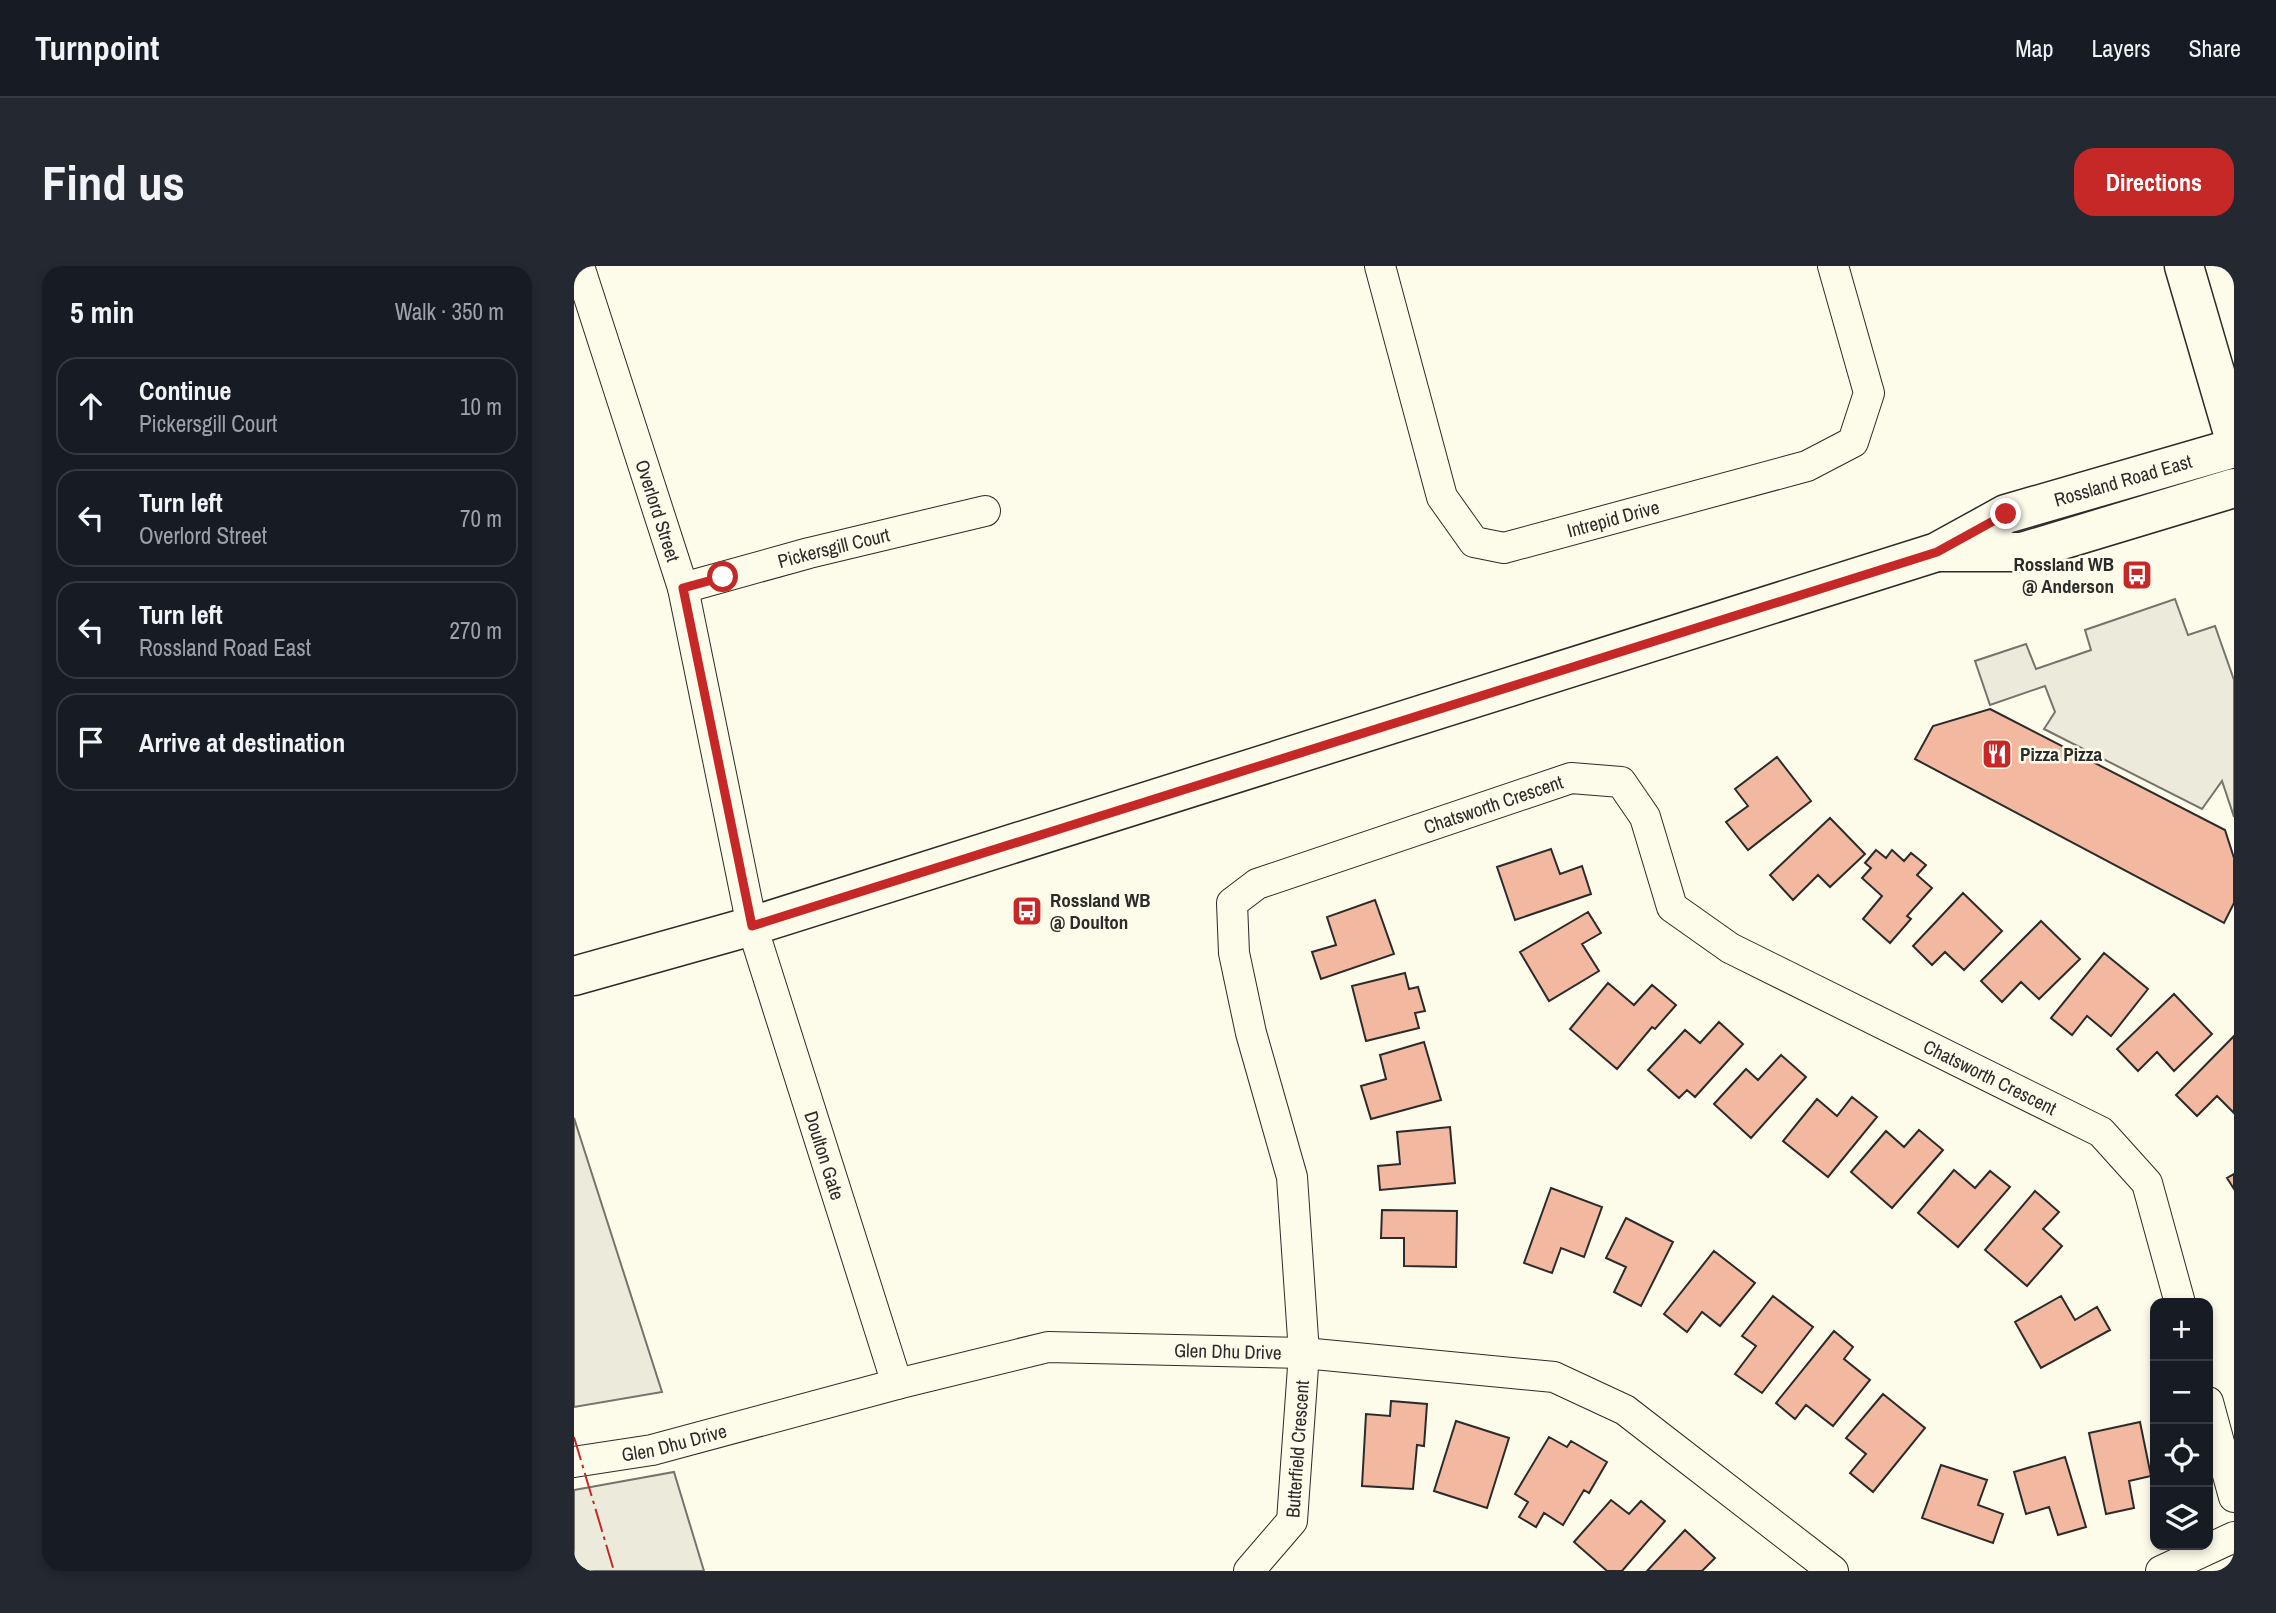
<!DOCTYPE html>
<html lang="en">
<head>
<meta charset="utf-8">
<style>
  :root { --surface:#171b24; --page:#242831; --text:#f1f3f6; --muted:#9ea1a6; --line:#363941; --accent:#c62828 }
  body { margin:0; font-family:"Archivo Narrow",sans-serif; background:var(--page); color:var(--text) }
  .controls { position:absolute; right:21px; bottom:21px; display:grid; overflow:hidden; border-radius:14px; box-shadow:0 4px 10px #0003 }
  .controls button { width:63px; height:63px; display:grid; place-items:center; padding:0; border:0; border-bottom:2px solid var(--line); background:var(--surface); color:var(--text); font:35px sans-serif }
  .stop { position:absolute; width:21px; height:21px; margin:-16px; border:5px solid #c62828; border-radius:50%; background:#fff }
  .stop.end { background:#c62828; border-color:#fff; box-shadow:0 2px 7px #0008 }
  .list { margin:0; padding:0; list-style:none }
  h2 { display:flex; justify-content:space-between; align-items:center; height:91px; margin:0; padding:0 28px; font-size:30px }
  h2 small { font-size:23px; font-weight:400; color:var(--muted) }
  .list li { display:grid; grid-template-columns:46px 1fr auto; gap:21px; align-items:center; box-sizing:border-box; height:98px; margin:0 14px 14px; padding:0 14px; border:2px solid var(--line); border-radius:21px }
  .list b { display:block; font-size:26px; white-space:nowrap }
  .list p { margin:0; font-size:23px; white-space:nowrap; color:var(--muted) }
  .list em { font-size:23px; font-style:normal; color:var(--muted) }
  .icon { flex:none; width:38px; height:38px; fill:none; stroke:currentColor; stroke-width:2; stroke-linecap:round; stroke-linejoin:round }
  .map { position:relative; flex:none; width:1660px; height:1305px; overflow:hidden; border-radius:21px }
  header { display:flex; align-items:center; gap:42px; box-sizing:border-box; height:98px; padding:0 35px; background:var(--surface); border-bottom:2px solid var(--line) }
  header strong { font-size:33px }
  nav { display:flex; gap:38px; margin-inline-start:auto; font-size:24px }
  .intro { display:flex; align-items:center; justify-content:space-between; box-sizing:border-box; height:168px; padding:0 42px }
  h1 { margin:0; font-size:49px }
  .button { padding:18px 32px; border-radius:21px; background:var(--accent); color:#fff; font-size:24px; font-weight:700 }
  main { display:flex; gap:42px; padding:0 42px }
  aside { flex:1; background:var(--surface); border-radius:21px; box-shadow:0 4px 10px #0003 }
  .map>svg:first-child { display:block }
  .green { fill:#ecebdb; stroke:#74746e; stroke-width:2 }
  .parking { fill:#eceadb; stroke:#74746e; stroke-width:2 }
  .building { fill:#f2b8a0; stroke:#2b2b2b; stroke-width:2 }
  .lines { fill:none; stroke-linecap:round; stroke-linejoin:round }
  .street-casing { stroke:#2b2b2b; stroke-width:32 }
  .secondary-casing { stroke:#2b2b2b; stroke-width:41 }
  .street { stroke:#fdfbea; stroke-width:30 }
  .secondary { stroke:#fdfbea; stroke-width:38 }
  .power { stroke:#c62828; stroke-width:2; stroke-dasharray:24 5 3.5 5; stroke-linecap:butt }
  .route { stroke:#c62828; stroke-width:9 }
  .labels { text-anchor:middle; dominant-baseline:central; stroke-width:5; stroke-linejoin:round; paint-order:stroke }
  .street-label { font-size:19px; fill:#2b2b2b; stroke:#fdfbea }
  .poi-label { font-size:19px; font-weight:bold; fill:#2b2b2b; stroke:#fdfbea; text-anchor:start }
</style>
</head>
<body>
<header>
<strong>Turnpoint</strong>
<nav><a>Map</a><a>Layers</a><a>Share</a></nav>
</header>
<div class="intro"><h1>Find us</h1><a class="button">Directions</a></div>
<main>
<aside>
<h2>5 min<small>Walk · 350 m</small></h2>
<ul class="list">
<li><svg class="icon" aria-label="ahead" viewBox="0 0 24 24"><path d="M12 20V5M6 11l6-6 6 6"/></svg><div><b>Continue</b><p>Pickersgill Court</p></div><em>10 m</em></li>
<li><svg class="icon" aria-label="left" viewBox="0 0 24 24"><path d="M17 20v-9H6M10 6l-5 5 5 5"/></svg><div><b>Turn left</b><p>Overlord Street</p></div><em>70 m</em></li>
<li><svg class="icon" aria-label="left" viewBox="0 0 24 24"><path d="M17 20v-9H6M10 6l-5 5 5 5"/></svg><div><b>Turn left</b><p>Rossland Road East</p></div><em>270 m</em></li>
<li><svg class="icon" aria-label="arrive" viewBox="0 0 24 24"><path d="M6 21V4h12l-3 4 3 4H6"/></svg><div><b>Arrive at destination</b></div></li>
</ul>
</aside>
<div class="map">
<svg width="1660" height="1305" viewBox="0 0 1660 1305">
  <rect width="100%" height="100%" fill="#fdfbea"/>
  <!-- green -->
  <path class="green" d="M 0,852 L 88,1126 L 0,1141 Z
    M 100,1206 L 130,1305 L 0,1305 L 0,1224 Z"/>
  <!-- parking -->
  <path class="parking" d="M 1601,333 L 1614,369 L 1641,360 L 1660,414 L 1660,551 L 1648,515 L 1628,543 L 1470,463 L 1481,446 L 1471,420 L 1416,439 L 1401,395 L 1452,378 L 1462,403 L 1517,384 L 1511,364 Z"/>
  <!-- building -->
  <path class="building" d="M 1416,443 L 1651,564 L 1660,592 L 1660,637 L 1650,657 L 1341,493 L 1359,460 Z
    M 1203,491 L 1237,535 L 1174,584 L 1152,556 L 1174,540 L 1161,523 Z
    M 1256,552 L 1291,588 L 1256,621 L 1244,609 L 1219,634 L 1196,609 Z
    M 977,583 L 986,608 L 1008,600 L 1017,628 L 941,654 L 923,601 Z
    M 1302,584 L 1312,592 L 1318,584 L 1330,595 L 1337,587 L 1352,599 L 1343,609 L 1358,622 L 1333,650 L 1337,653 L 1316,677 L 1289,653 L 1308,630 L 1288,612 L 1297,602 L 1291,597 Z
    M 1389,627 L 1428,665 L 1390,704 L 1371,686 L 1358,699 L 1339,680 Z
    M 801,634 L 820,688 L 747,713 L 738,686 L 762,679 L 753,651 Z
    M 1014,646 L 1027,667 L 1008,678 L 1025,705 L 975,735 L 946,686 Z
    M 1467,655 L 1506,693 L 1465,733 L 1447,716 L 1428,736 L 1407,715 Z
    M 1530,687 L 1574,723 L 1537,770 L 1513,750 L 1498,769 L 1477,752 Z
    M 831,707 L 835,723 L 844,721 L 851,745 L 841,747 L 845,762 L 792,775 L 778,720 Z
    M 1034,717 L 1060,739 L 1078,719 L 1102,739 L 1081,763 L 1078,761 L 1043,803 L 996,763 Z
    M 1600,728 L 1638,768 L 1600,805 L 1583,786 L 1564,805 L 1543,783 Z
    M 1145,756 L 1169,778 L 1121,831 L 1113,824 L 1105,832 L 1074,804 L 1111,764 L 1126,777 Z
    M 1660,770 L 1660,847 L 1643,830 L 1623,850 L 1602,829 Z
    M 850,776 L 867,834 L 797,853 L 787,820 L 812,813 L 806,789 Z
    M 1207,789 L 1232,811 L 1177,872 L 1140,838 L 1172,803 L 1184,814 Z
    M 1278,831 L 1303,851 L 1254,911 L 1209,875 L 1243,833 L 1263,850 Z
    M 876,861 L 881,917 L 806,924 L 804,900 L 826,898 L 823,866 Z
    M 1345,864 L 1369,884 L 1318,942 L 1277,906 L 1312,865 L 1330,881 Z
    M 1380,904 L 1401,922 L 1416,905 L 1436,921 L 1384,981 L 1344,947 Z
    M 1660,908 L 1660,923 L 1653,912 Z
    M 977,922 L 1028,941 L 1010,991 L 987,982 L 978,1007 L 950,997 Z
    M 1461,925 L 1485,946 L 1469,963 L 1488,980 L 1453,1020 L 1411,984 Z
    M 808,944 L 883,945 L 882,1001 L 830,1000 L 830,972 L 807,972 Z
    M 1052,952 L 1099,976 L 1067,1040 L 1040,1026 L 1052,1001 L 1032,992 Z
    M 1140,985 L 1181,1017 L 1146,1060 L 1128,1046 L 1113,1066 L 1090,1048 Z
    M 1199,1030 L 1239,1061 L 1188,1127 L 1161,1108 L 1182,1080 L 1168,1070 Z
    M 1487,1030 L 1501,1054 L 1523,1041 L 1536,1064 L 1467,1102 L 1441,1056 Z
    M 1260,1065 L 1279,1081 L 1270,1093 L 1296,1114 L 1259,1160 L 1232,1139 L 1221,1153 L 1202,1137 Z
    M 1309,1128 L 1351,1162 L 1299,1226 L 1276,1207 L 1292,1188 L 1272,1172 Z
    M 817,1135 L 853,1138 L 850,1180 L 843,1179 L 839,1223 L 788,1220 L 792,1148 L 816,1150 Z
    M 882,1155 L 935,1172 L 913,1242 L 860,1225 Z
    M 1566,1156 L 1577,1210 L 1555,1215 L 1560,1242 L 1532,1248 L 1515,1167 Z
    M 975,1171 L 993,1181 L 997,1175 L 1033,1196 L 1015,1227 L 1010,1224 L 989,1259 L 970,1247 L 962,1261 L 945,1251 L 954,1236 L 941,1228 Z
    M 1491,1191 L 1512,1261 L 1484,1269 L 1475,1241 L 1452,1248 L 1440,1206 Z
    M 1367,1199 L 1413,1214 L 1404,1239 L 1429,1248 L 1419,1277 L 1348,1252 Z
    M 1037,1234 L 1055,1248 L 1067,1235 L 1091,1255 L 1048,1305 L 1033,1305 L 1000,1276 Z
    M 1111,1264 L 1141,1292 L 1128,1305 L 1073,1305 Z"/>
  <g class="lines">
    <!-- street casing -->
    <g class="street-casing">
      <g id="street">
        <path id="s1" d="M 5,0 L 109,322 L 178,660 L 323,1118"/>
        <path id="s2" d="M 806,0 L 868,231 L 900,276 L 930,282 L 1233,200 L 1279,176 L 1295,127 L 1259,0"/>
        <path id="s3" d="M 109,322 L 235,287 L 411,245"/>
        <path d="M 1634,1136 L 1660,1231"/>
        <path id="s4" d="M 0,1196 L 78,1184 L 323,1118 L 474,1081 L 730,1087 L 980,1111 L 1051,1144 L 1259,1305"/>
        <path id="s5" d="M 675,1305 L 718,1255 L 730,1087 L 718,911 L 677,767 L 660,687 L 658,637 L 683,618 L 997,512 L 1047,516 L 1071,551 L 1098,641 L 1156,682 L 1527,866 L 1573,917 L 1606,1037"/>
        <path d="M 1587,1305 L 1660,1271"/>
      </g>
    </g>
    <!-- secondary casing -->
    <g class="secondary-casing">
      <g id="secondary">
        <path d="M 1610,0 L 1660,171"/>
        <path d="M 1365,286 L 1448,286 L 1660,222"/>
        <path id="s6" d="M 0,710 L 178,660 L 1363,286 L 1432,248 L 1660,182"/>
      </g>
    </g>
    <!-- street -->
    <use href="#street" class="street"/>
    <!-- secondary -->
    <use href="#secondary" class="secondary"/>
    <!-- power -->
    <path class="power" d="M 0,1171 L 40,1305"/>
  </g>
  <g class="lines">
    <!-- route -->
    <path class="route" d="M 149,311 L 109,322 L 178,660 L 1363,286 L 1432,248"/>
  </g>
  <!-- icons -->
  <defs>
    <g id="bus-square" transform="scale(1.575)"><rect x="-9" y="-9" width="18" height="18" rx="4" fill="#c62828" stroke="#fdfbea"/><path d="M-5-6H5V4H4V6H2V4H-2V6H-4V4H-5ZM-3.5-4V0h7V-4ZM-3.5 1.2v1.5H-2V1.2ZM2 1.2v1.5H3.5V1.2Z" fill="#fff"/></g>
    <g id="restaurant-square" transform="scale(1.575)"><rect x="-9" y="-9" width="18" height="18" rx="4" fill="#c62828" stroke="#fdfbea"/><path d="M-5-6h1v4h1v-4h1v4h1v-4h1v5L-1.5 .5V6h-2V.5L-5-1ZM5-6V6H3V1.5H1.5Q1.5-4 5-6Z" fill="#fff"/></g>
  </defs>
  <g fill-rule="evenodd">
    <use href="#bus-square" x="1563" y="309"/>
    <use href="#restaurant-square" x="1423" y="488"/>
    <use href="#bus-square" x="453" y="645"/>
  </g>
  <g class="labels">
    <!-- street labels -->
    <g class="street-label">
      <text stroke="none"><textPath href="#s6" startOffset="1628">Rossland Road East</textPath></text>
      <text stroke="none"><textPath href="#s1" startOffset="257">Overlord Street</textPath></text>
      <text stroke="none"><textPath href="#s2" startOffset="438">Intrepid Drive</textPath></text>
      <text stroke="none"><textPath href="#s3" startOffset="156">Pickersgill Court</textPath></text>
      <text stroke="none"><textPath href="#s5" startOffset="973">Chatsworth Crescent</textPath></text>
      <text stroke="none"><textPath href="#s5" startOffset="1603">Chatsworth Crescent</textPath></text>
      <text stroke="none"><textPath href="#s1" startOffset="924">Doulton Gate</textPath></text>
      <text stroke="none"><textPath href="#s4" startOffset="668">Glen Dhu Drive</textPath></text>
      <text stroke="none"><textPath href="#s4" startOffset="102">Glen Dhu Drive</textPath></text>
      <text stroke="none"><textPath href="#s5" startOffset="138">Butterfield Crescent</textPath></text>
    </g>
    <!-- poi labels -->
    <g class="poi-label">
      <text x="1540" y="298" text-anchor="end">Rossland WB<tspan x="1540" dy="22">@ Anderson</tspan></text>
      <text x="1446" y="488">Pizza Pizza</text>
      <text x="476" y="634">Rossland WB<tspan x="476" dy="22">@ Doulton</tspan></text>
    </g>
  </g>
</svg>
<div class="controls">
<button>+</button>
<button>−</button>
<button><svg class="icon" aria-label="locate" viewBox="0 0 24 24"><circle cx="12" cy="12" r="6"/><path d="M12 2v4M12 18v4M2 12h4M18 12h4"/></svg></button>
<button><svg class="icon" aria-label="layers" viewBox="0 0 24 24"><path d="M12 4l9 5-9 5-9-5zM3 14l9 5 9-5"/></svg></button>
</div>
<div class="stop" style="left:149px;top:311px"></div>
<div class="stop end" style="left:1432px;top:248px"></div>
</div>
</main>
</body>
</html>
